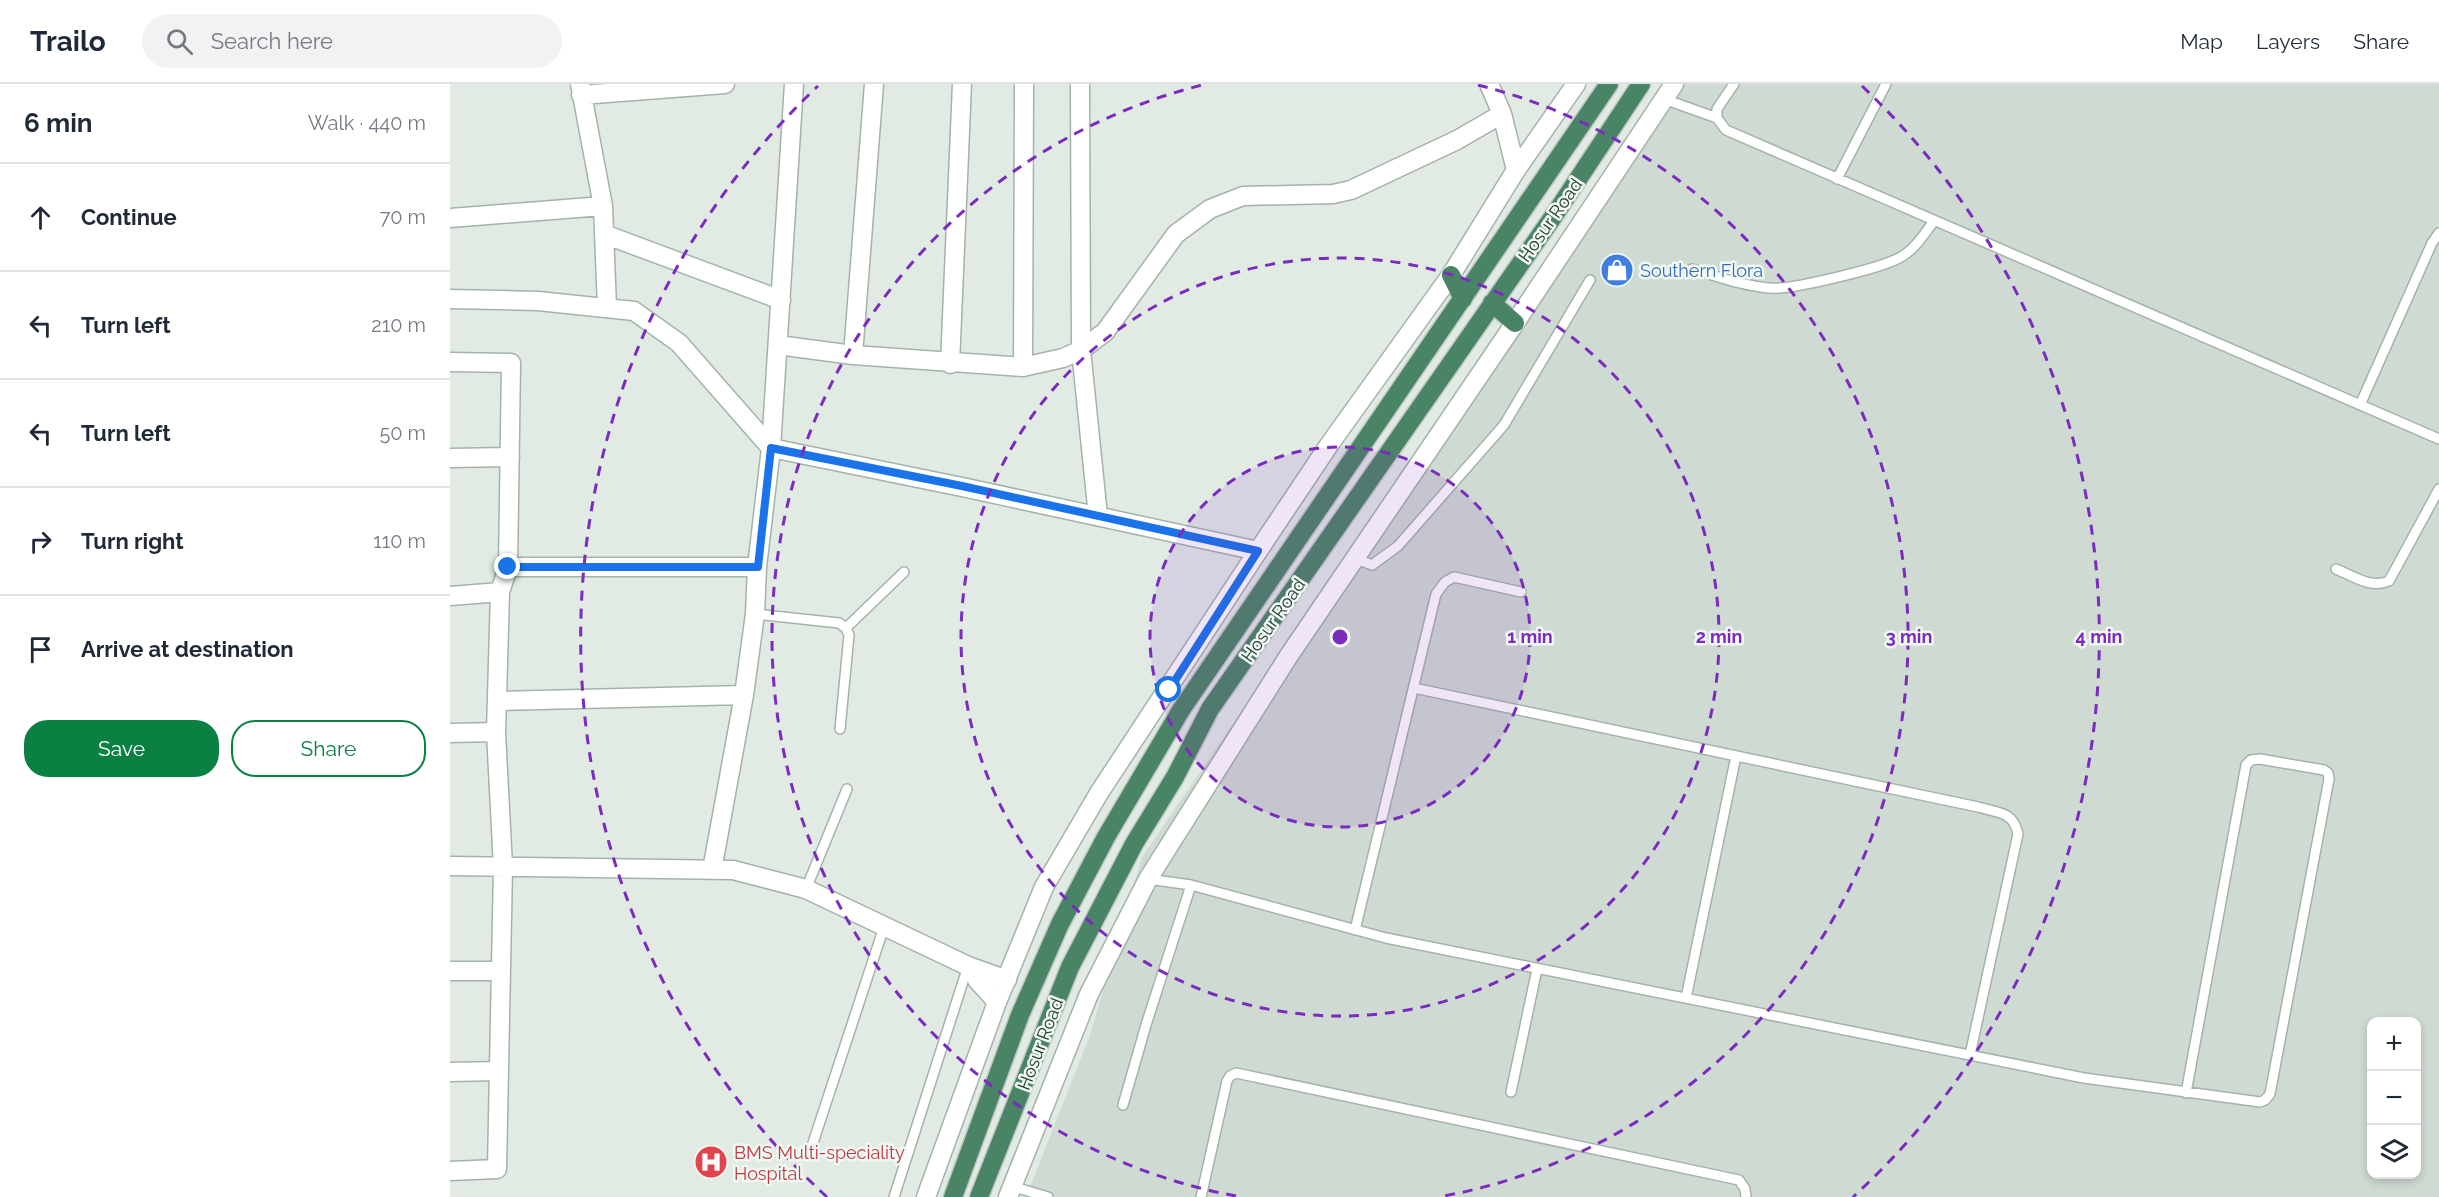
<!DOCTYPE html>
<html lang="en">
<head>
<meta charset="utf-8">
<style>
  :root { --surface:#fff; --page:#f2f2f3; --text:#1f2937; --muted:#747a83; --line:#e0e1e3; --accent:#0b8043 }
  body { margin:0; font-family:Raleway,sans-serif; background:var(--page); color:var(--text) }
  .controls { position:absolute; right:18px; bottom:18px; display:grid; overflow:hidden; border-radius:12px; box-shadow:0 3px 9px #0003 }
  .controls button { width:54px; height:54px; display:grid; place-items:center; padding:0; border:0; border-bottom:2px solid var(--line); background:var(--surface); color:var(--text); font:30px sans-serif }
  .stop { position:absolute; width:18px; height:18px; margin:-14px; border:4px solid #1a73e8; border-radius:50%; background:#fff }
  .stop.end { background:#1a73e8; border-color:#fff; box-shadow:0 2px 6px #0008 }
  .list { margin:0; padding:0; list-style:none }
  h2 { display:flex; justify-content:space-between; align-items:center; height:78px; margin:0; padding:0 24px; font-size:26px }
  h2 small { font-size:20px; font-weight:400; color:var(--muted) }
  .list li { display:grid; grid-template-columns:39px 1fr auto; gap:18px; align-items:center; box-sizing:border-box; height:108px; padding:0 24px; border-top:2px solid var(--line) }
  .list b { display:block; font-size:22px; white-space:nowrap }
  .list em { font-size:20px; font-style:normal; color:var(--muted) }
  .actions { display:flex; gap:12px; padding:18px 24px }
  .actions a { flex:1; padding:14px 0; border:2px solid var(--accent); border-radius:24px; text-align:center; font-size:21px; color:var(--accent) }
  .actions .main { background:var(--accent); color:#fff }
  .icon { flex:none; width:33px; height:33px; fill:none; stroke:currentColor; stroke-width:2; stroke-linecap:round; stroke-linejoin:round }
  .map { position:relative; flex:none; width:1989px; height:1113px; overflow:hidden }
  header { display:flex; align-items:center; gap:36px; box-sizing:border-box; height:84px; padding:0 30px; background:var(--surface); border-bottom:2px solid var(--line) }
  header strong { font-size:28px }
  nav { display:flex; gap:33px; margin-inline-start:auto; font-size:21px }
  .search { width:420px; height:54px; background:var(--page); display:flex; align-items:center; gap:15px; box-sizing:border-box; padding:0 21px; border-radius:33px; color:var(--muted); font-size:22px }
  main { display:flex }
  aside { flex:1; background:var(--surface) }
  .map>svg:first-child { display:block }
  .built { fill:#cfdbd2; fill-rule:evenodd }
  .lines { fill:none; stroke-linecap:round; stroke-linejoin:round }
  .service-casing { stroke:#a4b3aa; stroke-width:12 }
  .minor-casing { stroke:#a4b3aa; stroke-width:21 }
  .tertiary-casing { stroke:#a4b3aa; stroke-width:21 }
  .trunk-casing { stroke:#c1c8c4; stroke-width:21 }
  .service { stroke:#fff; stroke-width:9 }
  .minor { stroke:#fff; stroke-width:18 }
  .tertiary { stroke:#fff; stroke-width:18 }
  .trunk { stroke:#4a8466; stroke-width:18 }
  .route { stroke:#1a73e8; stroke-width:8 }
  .ring { fill:none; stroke:#7b2cbf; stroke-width:3; stroke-dasharray:10 8 }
  .labels { text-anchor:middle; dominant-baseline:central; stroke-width:5; stroke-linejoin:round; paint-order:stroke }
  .street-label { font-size:18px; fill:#223c2e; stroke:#f1f8f3 }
  .shop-label { font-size:18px; fill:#366cbe; stroke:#f1f8f3; text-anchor:start }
  .health-label { font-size:18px; fill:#be3a42; stroke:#f1f8f3; text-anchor:start }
  .centre { fill:#7b2cbf; stroke:#f1f8f3; stroke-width:3 }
  .ring-label { font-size:18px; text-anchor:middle; font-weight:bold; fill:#7b2cbf; stroke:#f1f8f3; stroke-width:5; stroke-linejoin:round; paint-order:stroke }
</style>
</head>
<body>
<header>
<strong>Trailo</strong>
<div class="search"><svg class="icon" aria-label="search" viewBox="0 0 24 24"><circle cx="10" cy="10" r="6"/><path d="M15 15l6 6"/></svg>Search here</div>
<nav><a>Map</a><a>Layers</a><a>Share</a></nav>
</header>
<main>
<aside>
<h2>6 min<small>Walk · 440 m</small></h2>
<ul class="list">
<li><svg class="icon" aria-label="ahead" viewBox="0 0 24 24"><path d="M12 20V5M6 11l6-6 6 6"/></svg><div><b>Continue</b></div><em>70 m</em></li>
<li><svg class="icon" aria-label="left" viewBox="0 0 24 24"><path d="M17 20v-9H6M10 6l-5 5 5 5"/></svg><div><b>Turn left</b></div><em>210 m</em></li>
<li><svg class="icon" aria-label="left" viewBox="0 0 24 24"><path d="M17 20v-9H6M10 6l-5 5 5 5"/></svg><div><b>Turn left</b></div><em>50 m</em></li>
<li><svg class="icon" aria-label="right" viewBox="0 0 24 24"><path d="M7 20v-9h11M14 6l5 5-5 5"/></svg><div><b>Turn right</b></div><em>110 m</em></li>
<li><svg class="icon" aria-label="arrive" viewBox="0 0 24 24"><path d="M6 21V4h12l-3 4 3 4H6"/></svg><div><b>Arrive at destination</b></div></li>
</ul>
<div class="actions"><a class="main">Save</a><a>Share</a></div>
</aside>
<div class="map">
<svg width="1989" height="1113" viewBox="0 0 1989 1113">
  <rect width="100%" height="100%" fill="#e1ebe4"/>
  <!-- built -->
  <path class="built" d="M 1220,0 L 1989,0 L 1989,1113 L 576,1113 L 640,951 L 692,773 ZM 1922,938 L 1966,938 L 1966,1090 L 1922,1090 Z"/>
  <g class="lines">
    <!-- service casing -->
    <g class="service-casing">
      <path id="service" d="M 1284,0 L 1267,25 L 1267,34 L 1276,46 L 1989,355
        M 1214,15 L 1267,34
        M 1387,95 L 1436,0
        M 1242,185 C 1267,192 1293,202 1319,204 C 1338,207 1431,184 1449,174 C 1464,167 1474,150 1484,137
        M 1910,321 L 1982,159 L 1989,149
        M 904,474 L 922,481 L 948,462 L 1054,341 L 1140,196
        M 1886,485 C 1903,492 1921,505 1939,497 L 1989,405
        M 305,530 L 389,539 L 396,544 L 399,551 L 390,645
        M 396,544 L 454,488
        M 964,604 L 1528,723 C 1548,729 1563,727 1568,750 L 1520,971
        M 698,795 L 741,801 L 936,854 L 1634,994 L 1810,1018 L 1815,1016 L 1820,1010 L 1879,695 L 1878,689 L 1874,686 L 1810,675 L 1801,676 L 1796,681 L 1736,1009
        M 356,805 L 397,705
        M 905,846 L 986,510 L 995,498 L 1004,493 L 1071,508
        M 1236,914 L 1286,672
        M 1061,1008 L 1087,885
        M 673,1021 L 696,941 L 741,801
        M 359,1071 L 434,843
        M 561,1102 L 598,1113
        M 444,1113 L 518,882
        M 751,1113 L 777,997 L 780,992 L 786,989 L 1289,1096 L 1295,1105 L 1296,1113"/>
    </g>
    <!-- minor casing -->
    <g class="minor-casing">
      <path id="minor" d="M 130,0 L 153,122 L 157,224
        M 630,0 L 631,266 L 648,432
        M 1039,0 L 1052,30 L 1066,86
        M 131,11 L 275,0
        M 0,134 L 153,122
        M 154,150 L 331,216
        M 0,215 L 88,217 L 184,227 L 229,259 L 321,364
        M 328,261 L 403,271 L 573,283 L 613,274 L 631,266 L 655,248 L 726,150 L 760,125 L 793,112 L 883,110 L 901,106 L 1007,56 L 1052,30
        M 403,271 L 424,0
        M 0,278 L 61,279 L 58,483
        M 500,280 L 512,0
        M 573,283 L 574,0
        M 321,364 L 344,0
        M 0,374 L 60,373
        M 307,483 L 321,364 L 512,403 L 808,467
        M 0,512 L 50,508 L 46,648 L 0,649
        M 47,617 L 294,611 L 305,530 L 307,483 L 58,483 L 50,508
        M 0,782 L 283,786 L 356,805 L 518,882 L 557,896
        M 262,786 L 294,611
        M 523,884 L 527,896 L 547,918
        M 0,887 L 51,887
        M 0,988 L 49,987
        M 0,1087 L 47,1085 L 53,783 L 46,648"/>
    </g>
    <!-- tertiary casing -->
    <g class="tertiary-casing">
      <path id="tertiary" d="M 476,1113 L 547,918 L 594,803 L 649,709 L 808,467 L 879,361 L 1001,191 L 1066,86 L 1126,0
        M 558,1113 L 639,910 L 698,795 L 838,573 L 1065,239 L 1224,0"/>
    </g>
    <!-- trunk casing -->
    <g class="trunk-casing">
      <path id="trunk" d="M 1001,191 L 1013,215
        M 1042,219 L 1065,239
        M 503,1113 L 570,931 L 610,840 L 656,753 L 731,626 L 1159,0
        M 529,1113 L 620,883 L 684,760 L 725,693 L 760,625 L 1103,133 L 1191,0"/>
    </g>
    <!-- service -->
    <use href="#service" class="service"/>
    <!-- minor -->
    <use href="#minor" class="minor"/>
    <!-- tertiary -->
    <use href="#tertiary" class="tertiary"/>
    <!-- trunk -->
    <use href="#trunk" class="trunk"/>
  </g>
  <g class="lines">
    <!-- route -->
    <path class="route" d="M 58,483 L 308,483 L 321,364 L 512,402 L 808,467 L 719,606"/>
  </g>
  <!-- distance rings -->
  <circle cx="890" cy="553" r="190" fill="#7b2cbf" fill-opacity=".12"/>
  <g class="ring">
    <circle cx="890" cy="553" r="190"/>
    <circle cx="890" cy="553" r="379"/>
    <path d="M786 1112A569 569 0 0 1 752 1M1028 1A569 569 0 0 1 994 1112"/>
    <path d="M377 1113A759 759 0 0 1 368 2M1412 2A759 759 0 0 1 1403 1113"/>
  </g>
  <!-- icons -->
  <defs>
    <g id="shop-disc" transform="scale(1.725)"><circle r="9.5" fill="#3f7fe0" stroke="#f1f8f3"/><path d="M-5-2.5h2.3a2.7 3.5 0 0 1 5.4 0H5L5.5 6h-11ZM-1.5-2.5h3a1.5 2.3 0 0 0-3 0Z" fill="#fff"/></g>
    <g id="hospital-disc" transform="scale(1.725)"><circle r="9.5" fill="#e0444e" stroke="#f1f8f3"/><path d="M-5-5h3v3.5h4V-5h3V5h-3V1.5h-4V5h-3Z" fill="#fff"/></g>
  </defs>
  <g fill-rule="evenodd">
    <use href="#shop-disc" x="1167" y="186"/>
    <use href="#hospital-disc" x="261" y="1078"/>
  </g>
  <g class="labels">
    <!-- street labels -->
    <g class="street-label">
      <text transform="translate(1100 136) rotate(-55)">Hosur Road</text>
      <text transform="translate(823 536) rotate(-55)">Hosur Road</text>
      <text transform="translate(590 960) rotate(-69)">Hosur Road</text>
    </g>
    <!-- shop labels -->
    <g class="shop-label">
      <text x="1190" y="186">Southern Flora</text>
    </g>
    <!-- health labels -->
    <g class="health-label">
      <text x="284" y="1068">BMS Multi-speciality<tspan x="284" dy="21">Hospital</tspan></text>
    </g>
  </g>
  <circle cx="890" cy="553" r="9" class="centre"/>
  <g class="ring-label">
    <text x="1080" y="559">1 min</text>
    <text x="1269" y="559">2 min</text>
    <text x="1459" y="559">3 min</text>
    <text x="1649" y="559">4 min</text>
  </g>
</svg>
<div class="controls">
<button>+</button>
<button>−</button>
<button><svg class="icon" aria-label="layers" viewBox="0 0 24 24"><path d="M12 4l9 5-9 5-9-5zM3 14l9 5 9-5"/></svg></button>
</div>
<div class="stop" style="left:719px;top:606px"></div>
<div class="stop end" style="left:58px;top:483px"></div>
</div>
</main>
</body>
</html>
